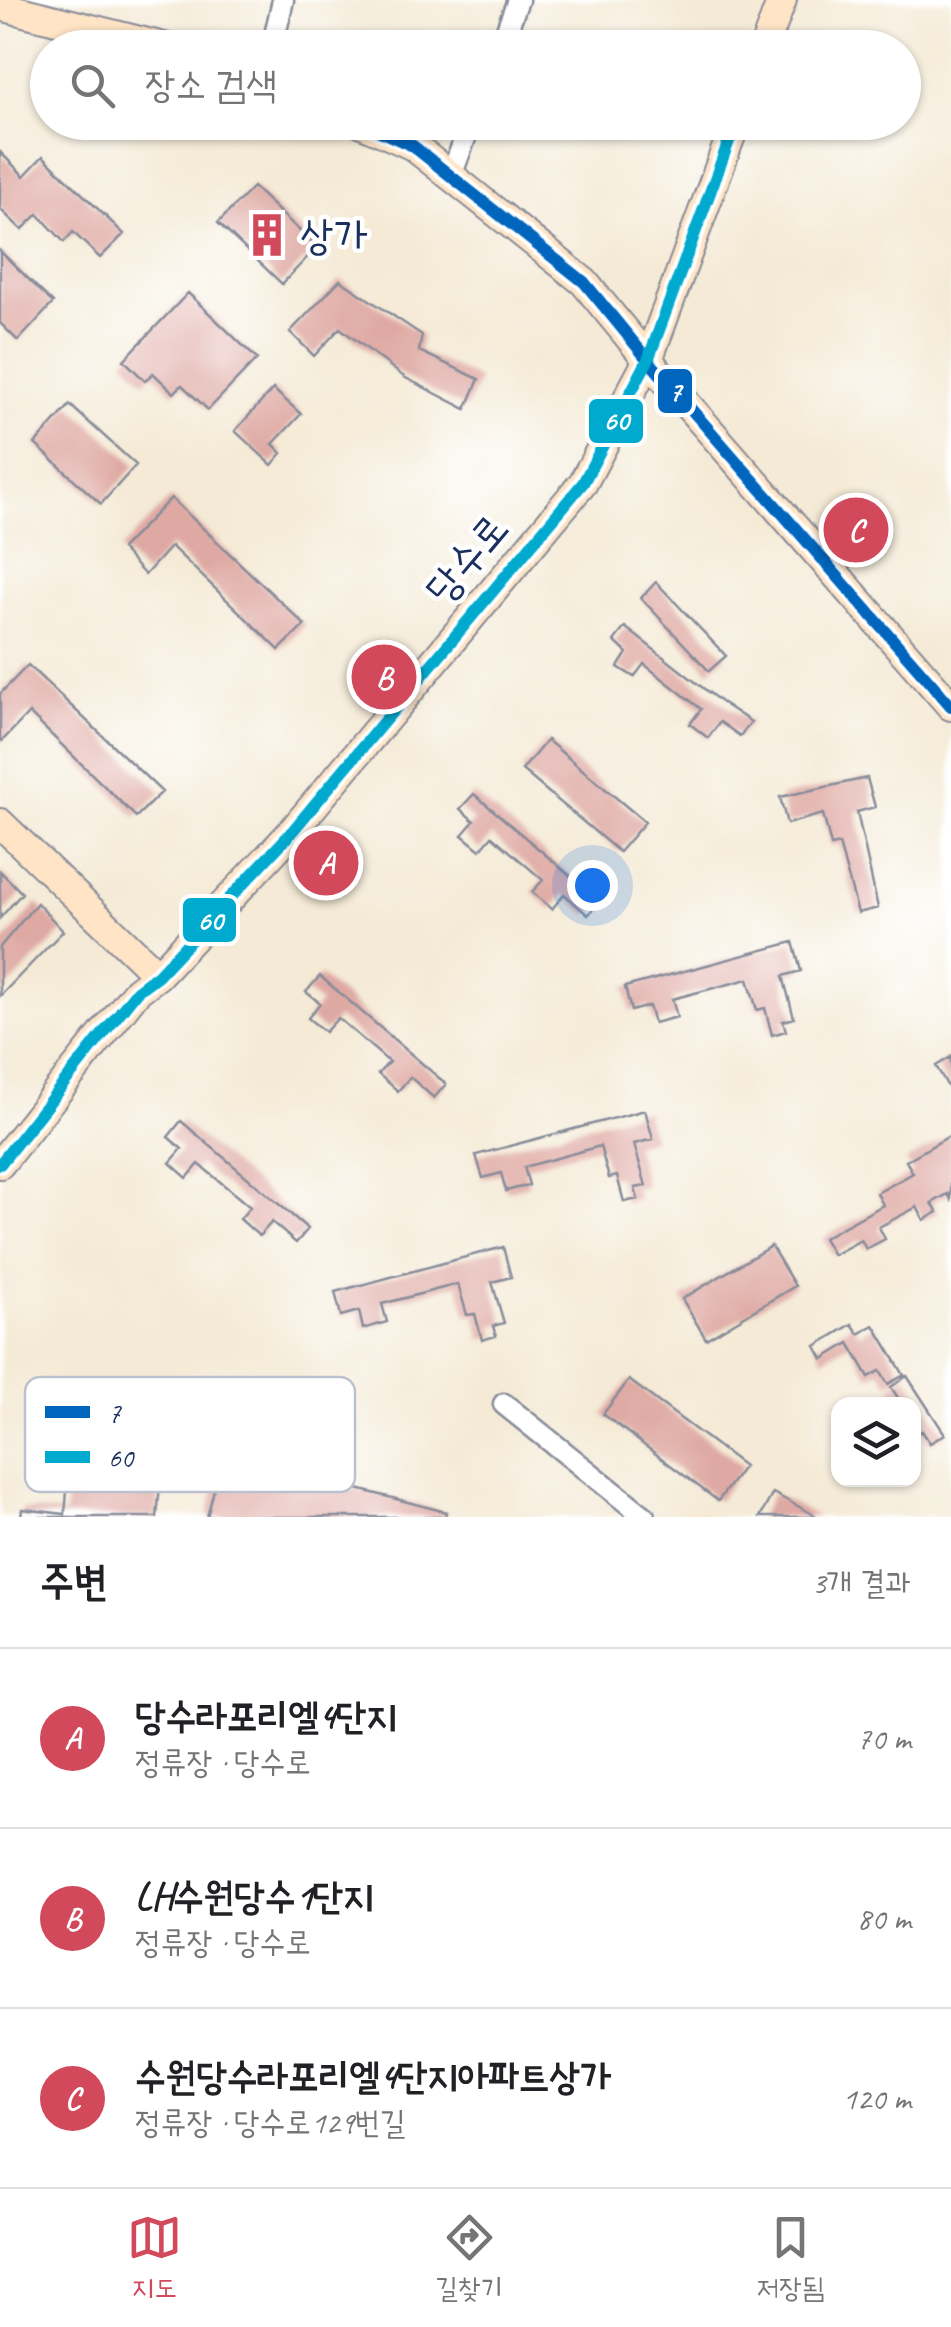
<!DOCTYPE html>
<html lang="ko">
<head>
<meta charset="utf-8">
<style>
  :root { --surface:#fff; --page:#f2f2f2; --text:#202124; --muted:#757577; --line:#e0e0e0; --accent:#d1495b }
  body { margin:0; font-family:Caveat,"Poor Story",sans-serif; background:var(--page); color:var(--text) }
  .controls { position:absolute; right:30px; bottom:30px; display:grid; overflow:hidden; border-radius:20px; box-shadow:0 2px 8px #0004 }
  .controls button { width:90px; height:90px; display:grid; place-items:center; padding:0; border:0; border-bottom:2px solid var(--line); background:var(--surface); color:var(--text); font:50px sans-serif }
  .you { position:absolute; left:592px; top:885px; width:35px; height:35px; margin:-25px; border:8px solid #fff; border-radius:50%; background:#1a73e8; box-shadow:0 0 0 15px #1a73e833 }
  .badge { display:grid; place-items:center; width:65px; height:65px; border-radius:50%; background:var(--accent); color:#fff; font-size:32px; font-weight:700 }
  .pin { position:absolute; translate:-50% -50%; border:5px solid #fff; box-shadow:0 2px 10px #0006 }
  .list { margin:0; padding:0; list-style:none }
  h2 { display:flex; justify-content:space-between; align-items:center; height:130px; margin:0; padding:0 40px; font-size:42px }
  h2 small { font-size:32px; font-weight:400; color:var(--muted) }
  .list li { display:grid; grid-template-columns:65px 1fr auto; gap:30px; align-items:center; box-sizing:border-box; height:180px; padding:0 40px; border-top:2px solid var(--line) }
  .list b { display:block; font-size:38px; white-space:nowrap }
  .list p { margin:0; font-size:32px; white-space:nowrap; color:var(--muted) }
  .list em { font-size:32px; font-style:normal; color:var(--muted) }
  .icon { flex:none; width:55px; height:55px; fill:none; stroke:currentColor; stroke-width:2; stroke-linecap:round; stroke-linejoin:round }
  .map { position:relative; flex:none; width:951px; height:1517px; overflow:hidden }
  .search { position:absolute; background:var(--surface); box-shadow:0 2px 8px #0004; left:30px; right:30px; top:30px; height:110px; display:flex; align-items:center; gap:25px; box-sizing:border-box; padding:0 35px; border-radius:55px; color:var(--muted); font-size:38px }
  .sheet { height:670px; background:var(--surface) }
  nav { display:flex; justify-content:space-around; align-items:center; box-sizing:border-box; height:140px; border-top:2px solid var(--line); background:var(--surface); font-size:28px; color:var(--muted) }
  nav a { display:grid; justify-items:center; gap:5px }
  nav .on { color:var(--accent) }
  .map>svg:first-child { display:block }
  .building { fill:#dfa9a3 }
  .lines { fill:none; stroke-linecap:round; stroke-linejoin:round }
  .street-casing { stroke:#888c9a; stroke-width:25 }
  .secondary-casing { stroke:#888c9a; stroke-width:32 }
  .street { stroke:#fff; stroke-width:20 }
  .secondary { stroke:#ffe4c6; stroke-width:28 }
  .bus-1-casing { stroke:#fff; stroke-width:20 }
  .bus-2-casing { stroke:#fff; stroke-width:20 }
  .bus-1 { stroke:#0065bd; stroke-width:12 }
  .bus-2 { stroke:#00a9ce; stroke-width:12 }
  .labels { text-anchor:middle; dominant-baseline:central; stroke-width:9; stroke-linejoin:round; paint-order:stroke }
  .poi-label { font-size:42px; fill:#1b2f5e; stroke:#fff; text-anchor:start }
  .street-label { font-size:42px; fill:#1b2f5e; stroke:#fff }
  .key { fill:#fff; stroke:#bbc1cf; stroke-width:2.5 }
  .key-label { font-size:28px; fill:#1b2f5e }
  .line-badge { stroke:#fff; stroke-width:4 }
  .badge-label { font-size:28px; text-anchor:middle; font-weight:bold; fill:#fff }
</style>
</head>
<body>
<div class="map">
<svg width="951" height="1517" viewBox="0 0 951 1517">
  <rect width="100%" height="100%" fill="#fff"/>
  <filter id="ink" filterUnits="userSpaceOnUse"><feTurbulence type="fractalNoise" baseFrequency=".01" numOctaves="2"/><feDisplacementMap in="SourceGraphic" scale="20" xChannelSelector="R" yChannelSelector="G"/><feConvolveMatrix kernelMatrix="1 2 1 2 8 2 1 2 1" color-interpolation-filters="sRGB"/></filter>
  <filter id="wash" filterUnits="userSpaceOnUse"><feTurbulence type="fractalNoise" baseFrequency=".0048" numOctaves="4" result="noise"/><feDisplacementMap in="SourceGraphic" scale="40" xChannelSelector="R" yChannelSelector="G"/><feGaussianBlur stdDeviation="2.25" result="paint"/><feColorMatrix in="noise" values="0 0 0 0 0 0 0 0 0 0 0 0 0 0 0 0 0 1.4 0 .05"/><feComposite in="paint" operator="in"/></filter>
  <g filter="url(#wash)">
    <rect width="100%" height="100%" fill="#f4ead5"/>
    <g id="blocks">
      <!-- building -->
      <path class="building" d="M 0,152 L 24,176 L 43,156 L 124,234 L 100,258 L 73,232 L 64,242 L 38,214 L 22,230 L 0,209 Z
        M 253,187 L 317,247 L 282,284 L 218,223 Z
        M 0,251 L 53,303 L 18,341 L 0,323 Z
        M 340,280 L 422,335 L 419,351 L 479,379 L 466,409 L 404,377 L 340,328 L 314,356 L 290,332 Z
        M 188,293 L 257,359 L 208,410 L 182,385 L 174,393 L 153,373 L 145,381 L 124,360 Z
        M 273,389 L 301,414 L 273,444 L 282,453 L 272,465 L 235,431 Z
        M 70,405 L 136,465 L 101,504 L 35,444 Z
        M 171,498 L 305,625 L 279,650 L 171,546 L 145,575 L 121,549 Z
        M 656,582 L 726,656 L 709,671 L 641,598 Z
        M 625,627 L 721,702 L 751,722 L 740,736 L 720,722 L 708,738 L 690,724 L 701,709 L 644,664 L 634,677 L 618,667 L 627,653 L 614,641 Z
        M 28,665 L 162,792 L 136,817 L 29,713 L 2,741 L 0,739 L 0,694 Z
        M 547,740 L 645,822 L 619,852 L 522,770 Z
        M 867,778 L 875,807 L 857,812 L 878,908 L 858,913 L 839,844 L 831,846 L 823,814 L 787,824 L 780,797 Z
        M 474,794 L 600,901 L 588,915 L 564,894 L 552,909 L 532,892 L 543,880 L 492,836 L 480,850 L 462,835 L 474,821 L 460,809 Z
        M 0,871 L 22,893 L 0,918 Z
        M 37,903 L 63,931 L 0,996 L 0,947 Z
        M 793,942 L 801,971 L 783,976 L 794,1018 L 783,1021 L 786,1031 L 772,1035 L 765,1008 L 757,1010 L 748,979 L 672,999 L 677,1017 L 654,1023 L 649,1006 L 631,1011 L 625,987 Z
        M 320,976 L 446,1084 L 434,1098 L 410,1077 L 398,1091 L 378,1074 L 389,1062 L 338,1018 L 325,1032 L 308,1018 L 320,1003 L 306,992 Z
        M 951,1057 L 951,1092 L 936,1066 Z
        M 645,1110 L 653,1139 L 634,1144 L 646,1186 L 635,1188 L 638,1199 L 624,1202 L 617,1176 L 609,1178 L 600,1146 L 524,1167 L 529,1185 L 506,1191 L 501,1173 L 483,1178 L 476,1155 Z
        M 181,1121 L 308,1229 L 296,1243 L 272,1222 L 259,1236 L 240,1219 L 250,1207 L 199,1164 L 187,1178 L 170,1163 L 182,1149 L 168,1137 Z
        M 951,1135 L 951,1199 L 948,1194 L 932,1203 L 938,1212 L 924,1220 L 917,1207 L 879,1227 L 885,1239 L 866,1249 L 861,1240 L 833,1255 L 823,1238 L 883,1205 L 877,1193 L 913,1173 L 906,1161 Z
        M 771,1246 L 795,1286 L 706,1339 L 682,1299 Z
        M 503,1247 L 511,1277 L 492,1282 L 504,1323 L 493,1326 L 496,1336 L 482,1340 L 475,1314 L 467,1315 L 458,1284 L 382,1304 L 387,1322 L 363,1329 L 359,1311 L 341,1316 L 335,1292 Z
        M 852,1324 L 859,1334 L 874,1325 L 904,1375 L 888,1384 L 880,1371 L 869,1377 L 849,1343 L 823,1359 L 816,1346 Z
        M 907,1376 L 945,1434 L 930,1443 L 922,1431 L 914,1436 L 914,1404 L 902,1404 L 891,1387 Z
        M 629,1380 L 744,1466 L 718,1501 L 603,1414 Z
        M 223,1454 L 446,1512 L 445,1517 L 207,1517 Z
        M 111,1459 L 162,1465 L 157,1517 L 21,1517 L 22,1509 L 65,1514 L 68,1481 L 108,1486 Z
        M 773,1493 L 818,1517 L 760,1517 Z"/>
    </g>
  </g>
  <g filter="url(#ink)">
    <use href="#blocks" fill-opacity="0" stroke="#888c9a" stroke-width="2.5"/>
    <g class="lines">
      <!-- street casing -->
      <g class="street-casing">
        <path id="street" d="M 272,48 L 283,0
          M 500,48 L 518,0
          M 451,176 L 471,122
          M 504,1404 L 645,1517"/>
      </g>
      <!-- secondary casing -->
      <g class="secondary-casing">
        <path id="secondary" d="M 0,6 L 168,48
          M 764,48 L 782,0
          M 360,122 L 413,146 L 584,282 L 648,360 L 951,706
          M 0,823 L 158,975
          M 0,1164 L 137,991 L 158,975 L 290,834 L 583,483 L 648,360 L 736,122"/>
      </g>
      <!-- street -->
      <use href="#street" class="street"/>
      <!-- secondary -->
      <use href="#secondary" class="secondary"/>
      <!-- bus-1 casing -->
      <g class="bus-1-casing">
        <path id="bus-1" d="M 360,122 L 413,146 L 584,282 L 648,360 L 951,706"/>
      </g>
      <!-- bus-2 casing -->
      <g class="bus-2-casing">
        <path id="bus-2" d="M 0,1164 L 137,991 L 158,975 L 290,834 L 583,483 L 648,360 L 736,122"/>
      </g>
      <!-- bus-1 -->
      <use href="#bus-1" class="bus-1"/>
      <!-- bus-2 -->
      <use href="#bus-2" class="bus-2"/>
    </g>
  </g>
  <!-- icons -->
  <defs>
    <g id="building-bare" transform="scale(3.45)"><path d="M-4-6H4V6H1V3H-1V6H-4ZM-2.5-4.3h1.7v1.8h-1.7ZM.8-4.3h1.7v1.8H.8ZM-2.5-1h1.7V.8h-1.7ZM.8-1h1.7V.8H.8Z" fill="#d1495b" stroke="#fff" stroke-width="2.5" paint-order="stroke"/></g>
  </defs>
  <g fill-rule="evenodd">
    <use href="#building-bare" x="267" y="235"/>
  </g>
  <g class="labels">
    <!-- poi labels -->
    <g class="poi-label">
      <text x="300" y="235">상가</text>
    </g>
    <!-- street labels -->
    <g class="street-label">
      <text transform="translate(467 559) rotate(-50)">당수로</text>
    </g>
  </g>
  <!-- legend -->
  <rect x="25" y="1377" width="330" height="115" rx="15" class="key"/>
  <rect x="45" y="1406" width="45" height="12" fill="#0065bd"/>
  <rect x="45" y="1451" width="45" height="12" fill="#00a9ce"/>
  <g class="key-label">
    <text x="108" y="1422">7</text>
    <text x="108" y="1467">60</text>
  </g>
  <g class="line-badge">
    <rect x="656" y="367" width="38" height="48" rx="10" fill="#0065bd"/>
    <rect x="587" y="397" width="58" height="48" rx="10" fill="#00a9ce"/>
    <rect x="181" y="896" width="57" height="48" rx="10" fill="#00a9ce"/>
  </g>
  <g class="badge-label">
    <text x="675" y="401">7</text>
    <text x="616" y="430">60</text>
    <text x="210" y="930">60</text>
  </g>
</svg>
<div class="controls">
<button><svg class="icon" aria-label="layers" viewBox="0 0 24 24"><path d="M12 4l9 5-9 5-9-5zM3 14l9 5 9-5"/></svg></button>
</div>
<div class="you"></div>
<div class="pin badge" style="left:326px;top:863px">A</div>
<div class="pin badge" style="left:384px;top:677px">B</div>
<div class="pin badge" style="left:856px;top:530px">C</div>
<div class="search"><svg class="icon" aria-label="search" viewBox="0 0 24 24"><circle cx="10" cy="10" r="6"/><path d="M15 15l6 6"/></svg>장소 검색</div>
</div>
<section class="sheet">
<h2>주변<small>3개 결과</small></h2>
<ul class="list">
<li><span class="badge">A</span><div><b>당수라포리엘4단지</b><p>정류장 · 당수로</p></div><em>70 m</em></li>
<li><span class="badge">B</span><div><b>LH수원당수1단지</b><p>정류장 · 당수로</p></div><em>80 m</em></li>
<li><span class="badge">C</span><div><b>수원당수라포리엘4단지아파트상가</b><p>정류장 · 당수로129번길</p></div><em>120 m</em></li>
</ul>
</section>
<nav>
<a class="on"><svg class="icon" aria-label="map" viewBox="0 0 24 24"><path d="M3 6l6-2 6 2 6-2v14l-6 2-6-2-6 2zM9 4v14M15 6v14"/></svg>지도</a>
<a><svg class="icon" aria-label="directions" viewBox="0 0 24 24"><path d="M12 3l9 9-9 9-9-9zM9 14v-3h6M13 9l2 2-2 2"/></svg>길찾기</a>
<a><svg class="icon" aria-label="saved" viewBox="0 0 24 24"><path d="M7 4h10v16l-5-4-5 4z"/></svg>저장됨</a>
</nav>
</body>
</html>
